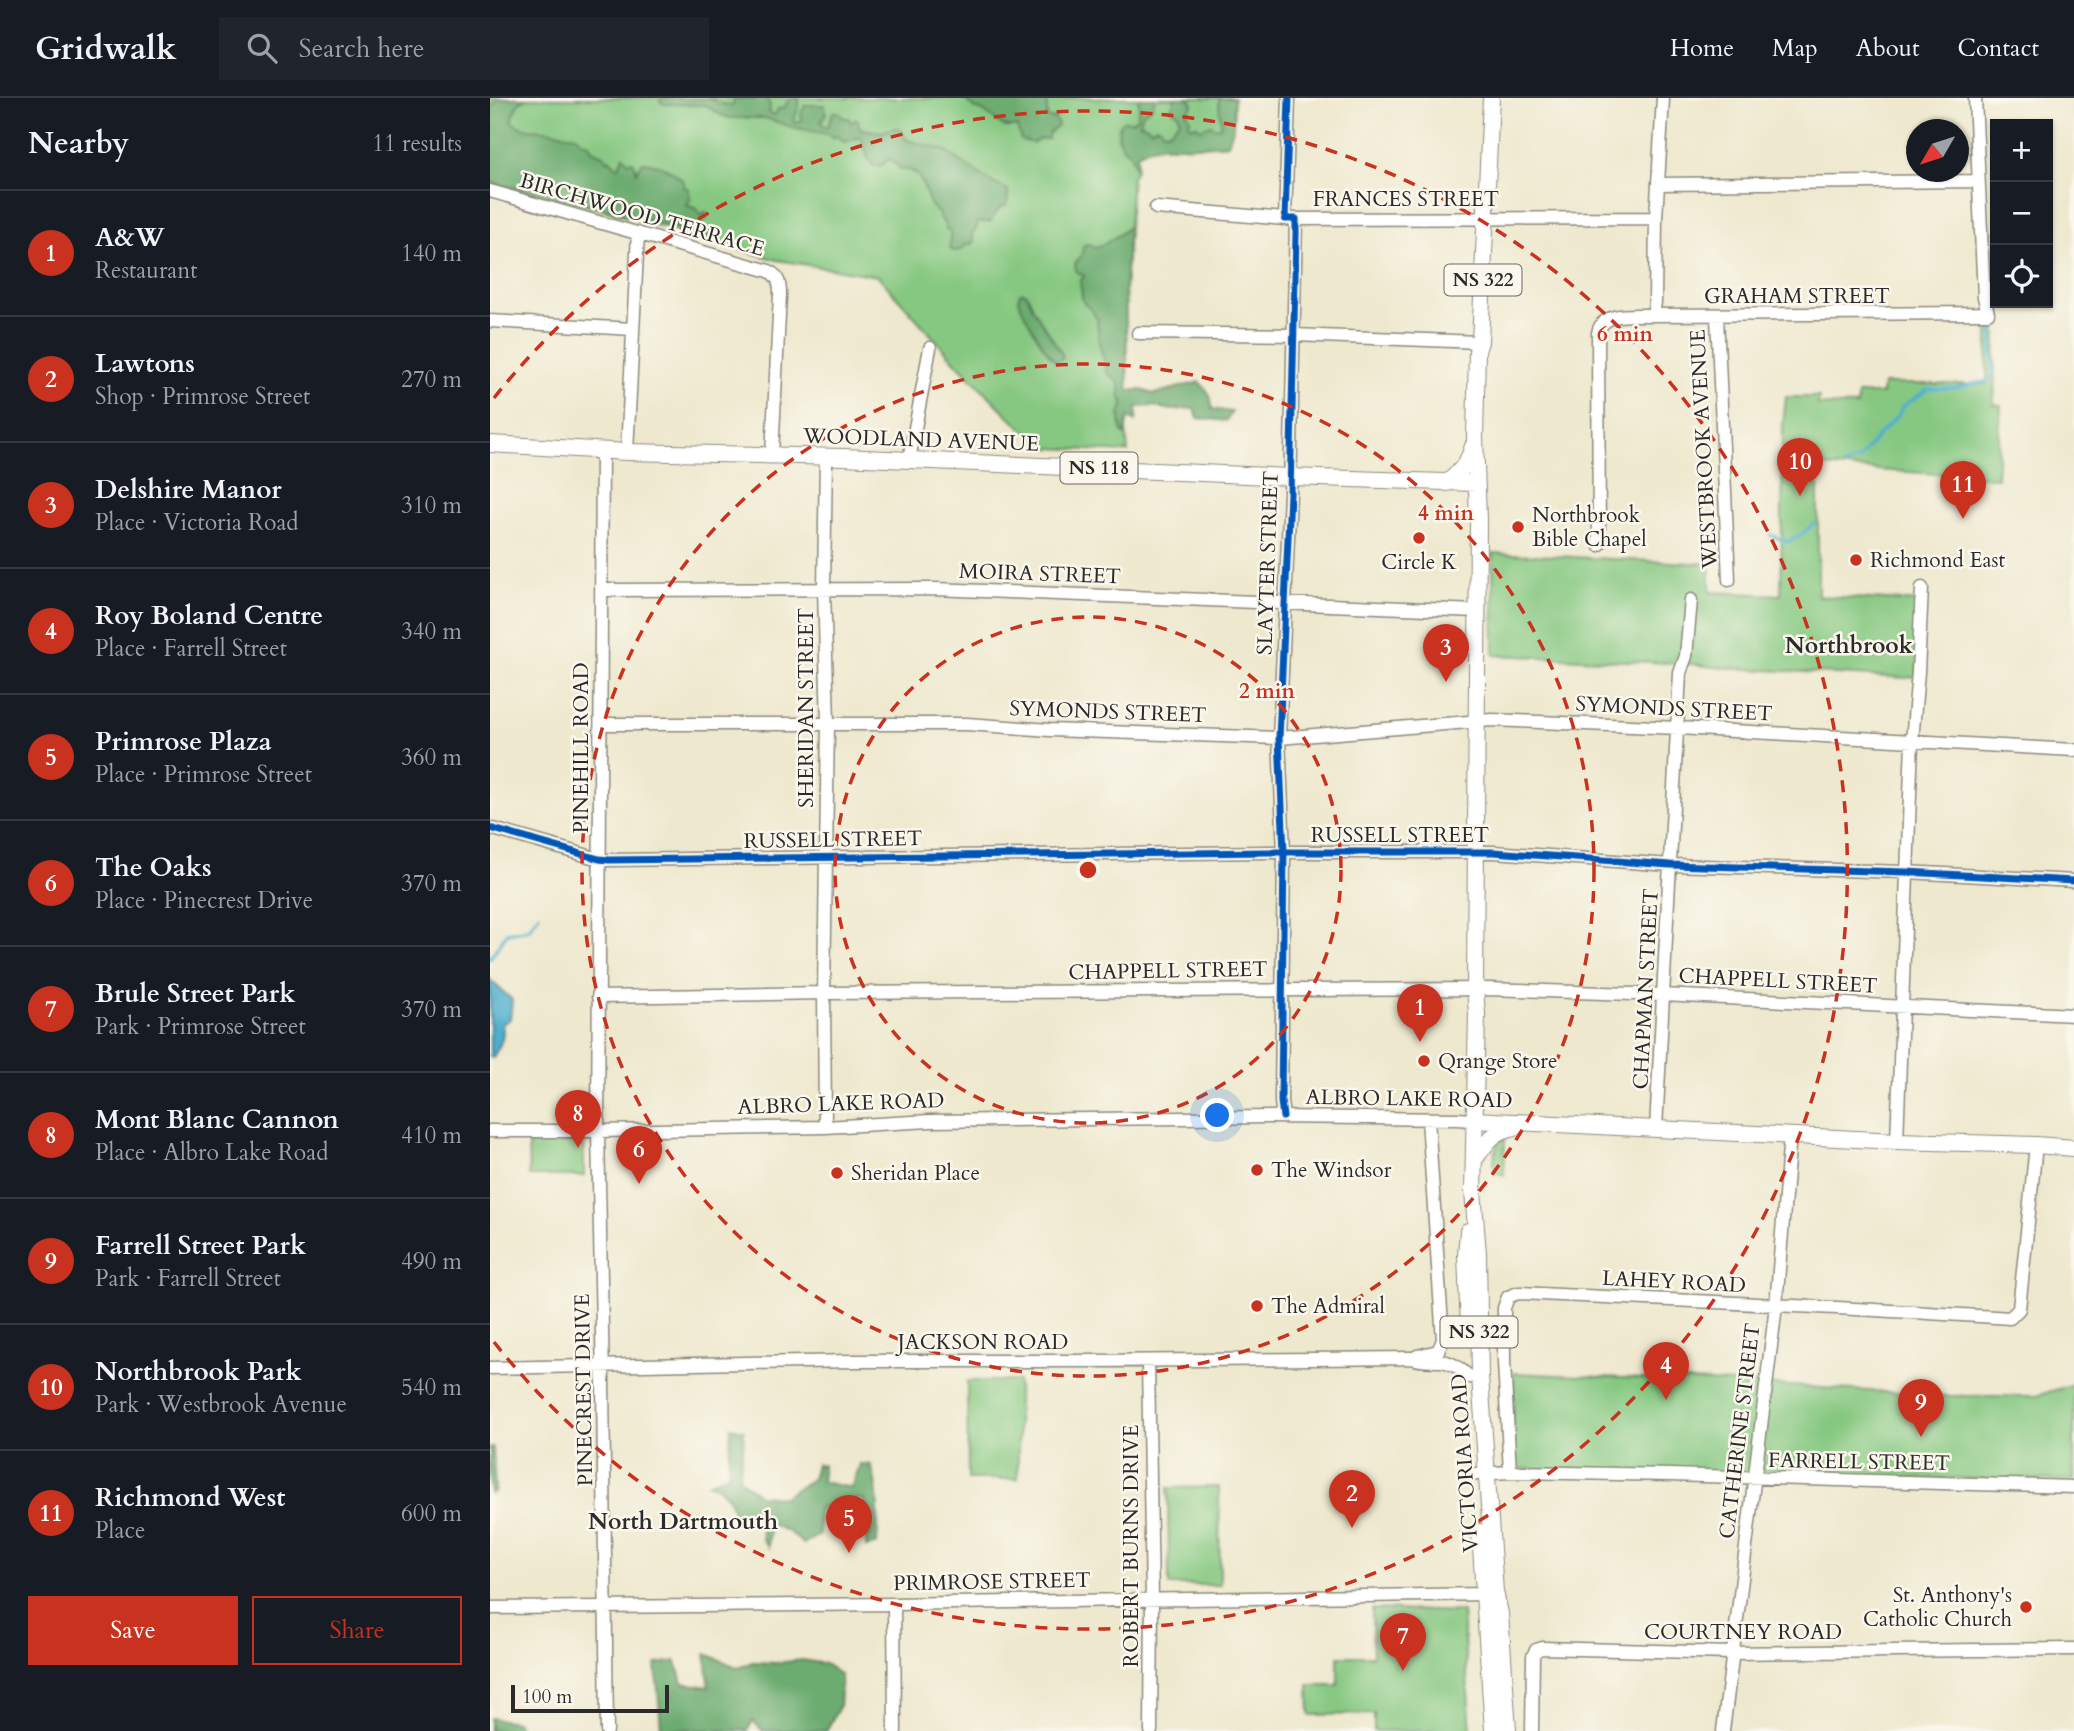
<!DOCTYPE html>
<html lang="en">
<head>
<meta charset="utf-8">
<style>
  :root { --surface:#171b24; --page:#20242c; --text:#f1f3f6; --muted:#9ea1a6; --line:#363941; --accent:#c8321e }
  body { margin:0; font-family:Cardo,serif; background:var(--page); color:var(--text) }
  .controls { position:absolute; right:21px; top:21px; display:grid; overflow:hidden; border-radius:0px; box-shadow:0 2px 5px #0004 }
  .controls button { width:63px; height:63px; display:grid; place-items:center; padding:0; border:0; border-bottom:2px solid var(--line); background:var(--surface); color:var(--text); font:35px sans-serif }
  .compass { position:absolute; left:1416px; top:21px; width:63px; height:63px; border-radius:50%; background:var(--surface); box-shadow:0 2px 5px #0004; rotate:231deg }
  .scale { position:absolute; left:21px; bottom:18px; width:158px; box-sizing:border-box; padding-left:7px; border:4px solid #2b2b2b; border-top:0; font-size:19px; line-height:24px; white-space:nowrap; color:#2b2b2b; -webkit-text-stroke:5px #fbf7ec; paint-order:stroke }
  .you { position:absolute; left:728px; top:1018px; width:24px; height:24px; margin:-18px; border:5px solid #fff; border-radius:50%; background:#1a73e8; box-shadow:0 0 0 10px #1a73e833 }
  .badge { display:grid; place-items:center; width:46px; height:46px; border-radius:50%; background:var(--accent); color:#fff; font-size:23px; font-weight:700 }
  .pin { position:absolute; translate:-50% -58px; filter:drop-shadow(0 2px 4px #0008) }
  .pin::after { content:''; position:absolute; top:37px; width:24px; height:21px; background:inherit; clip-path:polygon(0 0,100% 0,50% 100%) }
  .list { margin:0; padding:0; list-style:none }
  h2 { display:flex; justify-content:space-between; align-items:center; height:91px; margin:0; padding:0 28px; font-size:30px }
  h2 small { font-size:23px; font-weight:400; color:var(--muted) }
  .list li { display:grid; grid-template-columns:46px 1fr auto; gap:21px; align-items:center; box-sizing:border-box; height:126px; padding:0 28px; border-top:2px solid var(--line) }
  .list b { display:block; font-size:26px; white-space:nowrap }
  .list p { margin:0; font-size:23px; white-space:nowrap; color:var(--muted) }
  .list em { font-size:23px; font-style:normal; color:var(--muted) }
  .actions { display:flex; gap:14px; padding:21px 28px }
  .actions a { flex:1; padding:16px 0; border:2px solid var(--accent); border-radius:0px; text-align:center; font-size:24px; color:var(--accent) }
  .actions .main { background:var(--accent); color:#fff }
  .icon { flex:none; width:38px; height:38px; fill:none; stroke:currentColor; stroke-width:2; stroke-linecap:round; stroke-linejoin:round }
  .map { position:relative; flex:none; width:1584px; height:1633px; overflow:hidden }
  header { display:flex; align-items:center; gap:42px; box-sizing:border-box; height:98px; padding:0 35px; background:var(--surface); border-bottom:2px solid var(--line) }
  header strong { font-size:33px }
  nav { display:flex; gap:38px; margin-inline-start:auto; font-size:24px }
  .search { width:490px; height:63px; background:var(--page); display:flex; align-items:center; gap:18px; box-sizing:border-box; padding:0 24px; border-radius:0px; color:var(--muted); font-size:26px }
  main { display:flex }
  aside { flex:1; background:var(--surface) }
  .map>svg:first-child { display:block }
  .green { fill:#86c881; stroke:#587a56; stroke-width:2 }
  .forest { fill:#6cac6f; stroke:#4c6c4d; stroke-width:2 }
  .water { fill:#4fafcd; stroke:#3d6d7c; stroke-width:2 }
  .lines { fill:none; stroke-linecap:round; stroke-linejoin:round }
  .stream { stroke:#4fafcd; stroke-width:3.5 }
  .minor-casing { stroke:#8c8a7c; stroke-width:15 }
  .major-casing { stroke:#8c8a7c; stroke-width:18 }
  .minor { stroke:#fff; stroke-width:12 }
  .major { stroke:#fff; stroke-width:16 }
  .cycleway-casing { stroke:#fbf7ec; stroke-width:11 }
  .cycleway { stroke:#0057b8; stroke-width:7 }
  .ring { fill:none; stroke:#c8321e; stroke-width:3.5; stroke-dasharray:12 9 }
  .poi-dot { fill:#c8321e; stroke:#fbf7ec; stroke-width:2.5 }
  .labels { text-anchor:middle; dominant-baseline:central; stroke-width:5; stroke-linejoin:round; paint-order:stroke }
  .shield { fill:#fbf7ec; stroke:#696865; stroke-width:2 }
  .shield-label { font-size:19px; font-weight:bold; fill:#2b2b2b }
  .street-label { font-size:21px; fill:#2b2b2b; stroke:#fbf7ec }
  .poi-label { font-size:21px; fill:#2b2b2b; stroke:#fbf7ec; text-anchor:start }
  .neighbourhood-label { font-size:23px; font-weight:bold; fill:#2b2b2b; stroke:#fbf7ec }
  .centre { fill:#c8321e; stroke:#fbf7ec; stroke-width:3.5 }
  .ring-label { font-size:21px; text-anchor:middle; font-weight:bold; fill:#c8321e; stroke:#fbf7ec; stroke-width:5; stroke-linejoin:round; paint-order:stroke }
</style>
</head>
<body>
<header>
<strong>Gridwalk</strong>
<div class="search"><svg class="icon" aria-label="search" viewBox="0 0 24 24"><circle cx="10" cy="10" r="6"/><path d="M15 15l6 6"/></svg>Search here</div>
<nav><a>Home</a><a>Map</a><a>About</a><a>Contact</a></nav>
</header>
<main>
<aside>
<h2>Nearby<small>11 results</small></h2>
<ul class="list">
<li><span class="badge">1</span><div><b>A&amp;W</b><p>Restaurant</p></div><em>140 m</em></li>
<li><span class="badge">2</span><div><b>Lawtons</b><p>Shop · Primrose Street</p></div><em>270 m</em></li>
<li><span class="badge">3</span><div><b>Delshire Manor</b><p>Place · Victoria Road</p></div><em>310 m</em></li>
<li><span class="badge">4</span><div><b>Roy Boland Centre</b><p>Place · Farrell Street</p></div><em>340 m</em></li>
<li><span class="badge">5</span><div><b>Primrose Plaza</b><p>Place · Primrose Street</p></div><em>360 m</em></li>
<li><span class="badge">6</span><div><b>The Oaks</b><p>Place · Pinecrest Drive</p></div><em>370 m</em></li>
<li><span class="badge">7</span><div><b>Brule Street Park</b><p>Park · Primrose Street</p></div><em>370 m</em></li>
<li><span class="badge">8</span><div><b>Mont Blanc Cannon</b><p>Place · Albro Lake Road</p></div><em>410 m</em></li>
<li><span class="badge">9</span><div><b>Farrell Street Park</b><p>Park · Farrell Street</p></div><em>490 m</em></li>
<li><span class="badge">10</span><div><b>Northbrook Park</b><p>Park · Westbrook Avenue</p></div><em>540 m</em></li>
<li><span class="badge">11</span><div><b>Richmond West</b><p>Place</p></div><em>600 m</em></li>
</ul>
<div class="actions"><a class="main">Save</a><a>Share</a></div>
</aside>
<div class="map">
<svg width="1584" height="1633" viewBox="0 0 1584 1633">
  <rect width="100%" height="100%" fill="#fbf7ec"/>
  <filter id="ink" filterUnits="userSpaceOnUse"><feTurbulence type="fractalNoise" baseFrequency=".0143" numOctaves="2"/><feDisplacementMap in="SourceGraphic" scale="14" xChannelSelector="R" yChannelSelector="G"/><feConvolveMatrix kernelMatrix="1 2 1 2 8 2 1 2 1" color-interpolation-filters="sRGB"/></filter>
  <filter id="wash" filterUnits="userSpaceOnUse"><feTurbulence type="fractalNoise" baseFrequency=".00686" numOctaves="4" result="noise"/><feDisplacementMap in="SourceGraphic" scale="28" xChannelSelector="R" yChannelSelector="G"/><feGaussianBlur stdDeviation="1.57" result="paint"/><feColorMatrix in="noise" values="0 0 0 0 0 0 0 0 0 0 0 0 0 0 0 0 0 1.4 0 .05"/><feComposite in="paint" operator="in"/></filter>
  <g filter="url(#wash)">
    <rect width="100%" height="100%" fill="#eee8ce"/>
    <!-- green -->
    <path class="green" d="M 0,0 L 744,0 L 743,30 L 738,46 C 723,47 707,49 692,48 C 674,48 663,46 647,56 L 646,72 L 642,79 L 635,191 L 637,265 L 636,332 L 638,354 L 555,350 L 523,322 L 470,269 L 388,178 L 287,162 L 104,110 L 0,86 Z
      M 1501,227 L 1506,232 L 1504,306 L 1511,307 L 1507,380 L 1328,368 L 1328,498 L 1430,504 L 1427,578 L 1416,580 L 1223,569 L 1202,566 L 1004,557 L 1003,455 L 1220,466 L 1220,494 L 1291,497 L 1293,326 L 1296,299 L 1329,299 L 1328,307 L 1367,308 L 1367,296 L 1392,296 L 1393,286 L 1497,286 L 1498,232 L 1501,231 Z
      M 1015,1040 L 1014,1077 L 1005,1074 C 1003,1061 1004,1053 1010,1041 Z
      M 94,1044 L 94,1078 L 39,1078 L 38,1045 Z
      M 1024,1275 L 1286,1287 L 1457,1298 L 1546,1298 L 1584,1286 L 1584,1382 L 1274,1379 L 1022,1371 Z
      M 477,1283 L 528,1283 L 528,1381 L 478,1381 Z
      M 729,1389 L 730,1487 L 679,1487 L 678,1390 Z
      M 882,1511 L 972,1514 L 981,1633 L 884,1633 L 884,1616 L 820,1617 L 819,1587 L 848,1587 L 848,1558 L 883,1558 Z"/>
    <!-- forest -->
    <path class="forest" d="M 9,0 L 37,0 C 28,4 23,13 22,24 C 34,34 47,30 62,33 C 71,34 76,39 85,37 L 92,44 L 99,46 L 102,52 L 115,58 L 116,62 L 119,61 L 127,69 L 129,69 L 133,58 L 139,64 L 143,63 L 147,74 L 153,64 C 170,66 182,71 194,84 L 194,89 L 199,91 L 200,102 L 196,107 L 207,111 L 210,117 L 216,114 L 217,120 L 211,124 L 212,132 L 220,135 L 221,140 L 105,107 L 0,84 L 0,18 L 2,16 L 1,11 Z
      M 170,0 L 220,0 L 228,5 L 242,8 L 245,1 L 260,0 L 262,2 L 266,0 L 277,0 L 280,7 L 279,15 L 285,17 L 288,11 L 294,10 L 300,0 L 309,0 L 309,8 L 303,24 L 306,25 L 312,22 L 311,16 L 315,7 L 334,7 L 336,15 L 331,24 L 335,29 L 338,28 L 343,14 L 348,14 L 354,20 L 359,20 L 361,25 L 366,21 L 368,22 L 369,28 L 372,31 L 391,34 L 406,30 L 412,33 L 417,42 L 454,52 L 501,84 L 518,92 L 517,107 L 509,110 L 500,124 L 488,124 L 487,130 L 482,135 L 484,144 L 481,146 L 479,145 L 470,152 L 463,153 L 460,150 L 460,133 L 457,132 C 455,127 452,122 449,117 C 446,112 441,109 439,103 C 433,89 431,69 411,72 L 402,62 L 397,62 L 391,68 L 384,68 C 374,60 377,48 370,39 L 354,44 L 348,38 L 343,39 L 338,36 L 302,29 L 275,20 L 241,20 L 231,17 L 215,7 L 174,6 L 170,3 Z
      M 469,0 L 557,0 L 557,19 L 561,21 L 565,20 L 568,28 L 558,36 L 558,41 L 549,41 L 543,45 L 531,42 L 527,29 L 515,29 L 493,13 L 484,10 L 477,3 Z
      M 648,0 L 665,0 L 662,9 L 653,15 L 650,26 L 654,26 L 661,31 L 666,28 L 671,29 L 672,33 L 676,34 L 681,32 L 690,22 L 688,15 L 681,11 L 685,0 L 699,0 L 703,6 L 697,14 L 700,22 L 699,27 L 701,29 L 705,27 L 711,31 L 721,27 L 726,30 L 731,28 C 732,20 728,11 729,0 L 744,0 L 743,30 L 738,46 C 723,47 707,49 692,48 C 674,48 663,46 647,56 L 646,72 L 640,55 L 633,49 L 628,39 L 629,28 L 633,23 L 642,23 L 647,20 L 649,9 Z
      M 639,128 L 635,191 L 638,292 L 652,292 L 664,296 L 709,284 C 718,292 722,298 722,311 L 742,314 L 736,323 L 708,320 L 704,310 L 682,312 L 663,308 L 647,309 L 646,323 L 638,319 L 635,336 L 632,335 C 632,329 629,322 630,317 C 632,306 636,308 629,296 L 631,293 L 628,283 L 618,276 L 609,245 L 607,221 L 603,214 L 593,204 L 590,184 L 594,178 L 586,173 L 585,166 L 591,158 L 594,147 L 600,146 L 604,150 C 612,149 634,134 639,128 Z
      M 533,194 L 537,196 L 544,212 L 572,256 L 573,260 L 566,264 C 554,253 534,217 528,201 L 530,195 Z
      M 241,1329 L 254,1332 L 253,1353 L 249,1380 L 269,1397 L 293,1399 L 322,1381 L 326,1366 L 333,1367 L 332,1384 L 362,1390 L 370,1366 L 381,1367 C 389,1391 389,1420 387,1445 L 376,1449 L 374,1402 L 367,1401 L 329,1410 L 329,1437 L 313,1446 L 299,1434 L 280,1426 L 278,1449 L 272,1441 L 270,1413 L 243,1417 C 242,1399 233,1391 218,1385 L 238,1376 Z
      M 0,1349 L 3,1349 L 5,1392 L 0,1396 Z
      M 216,1556 L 249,1570 L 262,1564 L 285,1565 L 313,1562 L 335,1566 L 351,1577 L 349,1609 L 336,1633 L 273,1633 L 263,1623 L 257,1633 L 171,1631 L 166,1566 L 186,1563 L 192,1585 L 219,1589 Z
      M 0,1620 L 26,1624 L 31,1632 L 38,1633 L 0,1633 Z"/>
    <!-- water -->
    <path class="water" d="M 0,882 L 22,902 L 20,921 L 12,926 C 15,939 10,948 3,959 L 0,959 Z"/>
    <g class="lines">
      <!-- stream -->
      <path class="stream" d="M 1354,368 L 1368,362 L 1390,335 L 1409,317 L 1412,309 L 1438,291 L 1465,290 L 1498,283 L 1503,277 L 1502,223
        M 1280,437 L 1298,444 L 1315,434 L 1324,425
        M 0,860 L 17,835 L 39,831 L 49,816"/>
    </g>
  </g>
  <g filter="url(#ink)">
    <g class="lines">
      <!-- minor casing -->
      <g class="minor-casing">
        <path id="minor" d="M 1168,86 L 1488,83
          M 0,93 L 279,173 C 289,179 290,186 290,197 L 282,357
          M 666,110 L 795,121 L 1166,120
          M 795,121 L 799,0
          M 1163,217 L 1165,204 L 1166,120 L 1173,0
          M 1227,218 L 1239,482
          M 0,223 L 143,231
          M 648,235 L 803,237 L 990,244
          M 112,352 L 108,1033 L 113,1282 L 117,1633
          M 137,354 L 148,135
          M 419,362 L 440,250
          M 1109,447 L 1108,235 C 1112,212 1145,218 1163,217 L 1498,215 L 1494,199 L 1485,0
          M 111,492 L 445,491 L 987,513
          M 111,626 L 477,626 L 560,632 L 789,640 L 1002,622 L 1188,630 L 1584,652
          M 0,730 L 109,761 L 119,762 L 777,754 L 1004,754 L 1180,767 L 1416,774 L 1584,783
          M 108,899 L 334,895 L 997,891 L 1172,897 L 1584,917
          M 793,1019 L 791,1003 L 794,754 L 789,640 L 800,396 L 806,121
          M 335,1029 L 334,895 L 338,625 L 334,490 L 336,359
          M 1166,1031 L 1190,575 L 1196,558 L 1201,502
          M 0,1033 L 108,1033 L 335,1029 L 440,1023 L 601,1021 L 781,1019 L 967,1021 L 984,1022
          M 1407,1043 L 1422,643 L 1428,574 L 1432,490
          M 927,1258 L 948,1253 L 953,1242 L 938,1021
          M 658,1263 L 662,1500 L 661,1633
          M 0,1270 L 362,1263 L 605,1263 L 922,1260 C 932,1264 940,1262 951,1263 C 963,1264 971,1272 980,1279
          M 1020,1374 L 1014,1264 L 1014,1210 L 1018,1199 L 1028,1195 C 1192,1203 1356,1209 1520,1220 L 1529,1211 L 1546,1047
          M 986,1376 L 1020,1374 L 1180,1377 L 1584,1389
          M 404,1506 L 405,1633
          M 0,1510 L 404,1506 L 994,1496 L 1001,1494
          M 1042,1633 L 1043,1558 L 1046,1552 L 1052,1550 L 1241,1555 L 1584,1551
          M 1233,1633 L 1286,1208 L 1300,1037"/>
      </g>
      <!-- major casing -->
      <g class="major-casing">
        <path id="major" d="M 1001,0 L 990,244 L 987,253 L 985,339 L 988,421 L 985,891 L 987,916 L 983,1093 L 988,1156 L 990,1278 L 1005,1494 L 1010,1515 L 1018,1633
          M 0,346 L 137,354 L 353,359 L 799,379 L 986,385
          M 957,385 C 970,374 979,364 983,348
          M 984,1022 L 1407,1043 L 1546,1047 L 1584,1050
          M 985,1061 C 998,1043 1002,1034 1025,1029
          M 978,1133 L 976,1157 L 979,1230
          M 990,1434 L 1003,1633"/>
      </g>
      <!-- minor -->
      <use href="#minor" class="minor"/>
      <!-- major -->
      <use href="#major" class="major"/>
      <!-- cycleway casing -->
      <g class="cycleway-casing">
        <path id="cycleway" d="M 0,730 L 109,761 L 119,762 L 777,754 L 1004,754 L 1180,767 L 1416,774 L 1584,783
          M 793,1019 L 791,1003 L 794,754 L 789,640 L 800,396 L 806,137 L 806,121 L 795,121 L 799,0"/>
      </g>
      <!-- cycleway -->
      <use href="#cycleway" class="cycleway"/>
    </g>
  </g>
  <!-- distance rings -->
  <g class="ring">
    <circle cx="598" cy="772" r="253"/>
    <circle cx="598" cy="772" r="506"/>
    <path d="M4 300A759 759 0 1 1 4 1244"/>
  </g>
  <!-- markers -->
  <g class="poi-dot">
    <circle cx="1028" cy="429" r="7"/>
    <circle cx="929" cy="440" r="7"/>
    <circle cx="1366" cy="462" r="7"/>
    <circle cx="934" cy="963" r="7"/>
    <circle cx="767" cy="1072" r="7"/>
    <circle cx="347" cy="1075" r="7"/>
    <circle cx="767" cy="1208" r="7"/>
    <circle cx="1536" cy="1509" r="7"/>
  </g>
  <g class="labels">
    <!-- shield labels -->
    <g class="shield">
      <rect x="954.5" y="166.5" width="77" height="31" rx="5"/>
      <rect x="570.5" y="354.5" width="77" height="31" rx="5"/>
      <rect x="950.5" y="1218.5" width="77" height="31" rx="5"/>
    </g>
    <g class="shield-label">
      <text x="993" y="182">NS 322</text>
      <text x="609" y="370">NS 118</text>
      <text x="989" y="1234">NS 322</text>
    </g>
    <!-- street labels -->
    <g class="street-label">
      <text x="916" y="101">FRANCES STREET</text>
      <text transform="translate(152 117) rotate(16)">BIRCHWOOD TERRACE</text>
      <text x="1307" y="198">GRAHAM STREET</text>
      <text transform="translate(431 342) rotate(2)">WOODLAND AVENUE</text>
      <text transform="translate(1214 351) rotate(-93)">WESTBROOK AVENUE</text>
      <text transform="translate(778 465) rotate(-88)">SLAYTER STREET</text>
      <text transform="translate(550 476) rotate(2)">MOIRA STREET</text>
      <text transform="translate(316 610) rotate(-90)">SHERIDAN STREET</text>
      <text transform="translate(1184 611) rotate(3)">SYMONDS STREET</text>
      <text transform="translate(618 614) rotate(2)">SYMONDS STREET</text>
      <text transform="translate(91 650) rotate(-90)">PINEHILL ROAD</text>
      <text x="910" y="737">RUSSELL STREET</text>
      <text transform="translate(343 742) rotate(-1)">RUSSELL STREET</text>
      <text transform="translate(678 873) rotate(-1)">CHAPPELL STREET</text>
      <text transform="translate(1288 883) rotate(3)">CHAPPELL STREET</text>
      <text transform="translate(1156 891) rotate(-87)">CHAPMAN STREET</text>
      <text transform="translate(919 1001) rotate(1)">ALBRO LAKE ROAD</text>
      <text transform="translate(351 1006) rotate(-2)">ALBRO LAKE ROAD</text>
      <text transform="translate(1184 1184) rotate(3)">LAHEY ROAD</text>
      <text x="493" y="1244">JACKSON ROAD</text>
      <text transform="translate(94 1292) rotate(-91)">PINECREST DRIVE</text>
      <text transform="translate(1250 1333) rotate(-83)">CATHERINE STREET</text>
      <text transform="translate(1369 1364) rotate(1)">FARRELL STREET</text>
      <text transform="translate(975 1365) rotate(-94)">VICTORIA ROAD</text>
      <text transform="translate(641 1448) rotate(-90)">ROBERT BURNS DRIVE</text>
      <text transform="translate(502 1484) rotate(-1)">PRIMROSE STREET</text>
      <text x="1253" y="1534">COURTNEY ROAD</text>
    </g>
    <!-- poi labels -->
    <g class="poi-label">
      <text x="1042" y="417">Northbrook<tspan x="1042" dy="24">Bible Chapel</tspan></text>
      <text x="1380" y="462">Richmond East</text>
      <text x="929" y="464" text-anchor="middle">Circle K</text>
      <text x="948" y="963">Qrange Store</text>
      <text x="781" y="1072">The Windsor</text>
      <text x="361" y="1075">Sheridan Place</text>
      <text x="781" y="1208">The Admiral</text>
      <text x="1522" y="1497" text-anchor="end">St. Anthony's<tspan x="1522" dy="24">Catholic Church</tspan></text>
    </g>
    <!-- neighbourhood labels -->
    <g class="neighbourhood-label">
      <text x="1359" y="547">Northbrook</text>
      <text x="193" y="1423">North Dartmouth</text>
    </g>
  </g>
  <circle cx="598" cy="772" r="10" class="centre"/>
  <g class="ring-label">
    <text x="1135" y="243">6 min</text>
    <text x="956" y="422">4 min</text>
    <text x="777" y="600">2 min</text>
  </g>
</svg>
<div class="controls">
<button>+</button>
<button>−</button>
<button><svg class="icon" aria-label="locate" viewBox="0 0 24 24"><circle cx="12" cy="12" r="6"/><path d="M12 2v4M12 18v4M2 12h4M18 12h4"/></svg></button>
</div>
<svg class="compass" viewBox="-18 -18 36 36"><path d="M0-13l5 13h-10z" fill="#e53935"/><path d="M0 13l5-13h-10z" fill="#9ea1a6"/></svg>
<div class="scale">100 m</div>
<div class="you"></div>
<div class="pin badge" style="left:930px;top:944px">1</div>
<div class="pin badge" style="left:862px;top:1430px">2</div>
<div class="pin badge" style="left:956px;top:584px">3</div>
<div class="pin badge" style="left:1176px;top:1302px">4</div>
<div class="pin badge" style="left:359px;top:1455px">5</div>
<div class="pin badge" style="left:149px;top:1086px">6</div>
<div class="pin badge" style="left:913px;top:1573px">7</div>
<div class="pin badge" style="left:88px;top:1050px">8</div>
<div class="pin badge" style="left:1431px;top:1339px">9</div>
<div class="pin badge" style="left:1310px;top:398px">10</div>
<div class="pin badge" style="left:1473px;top:421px">11</div>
</div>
</main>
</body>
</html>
